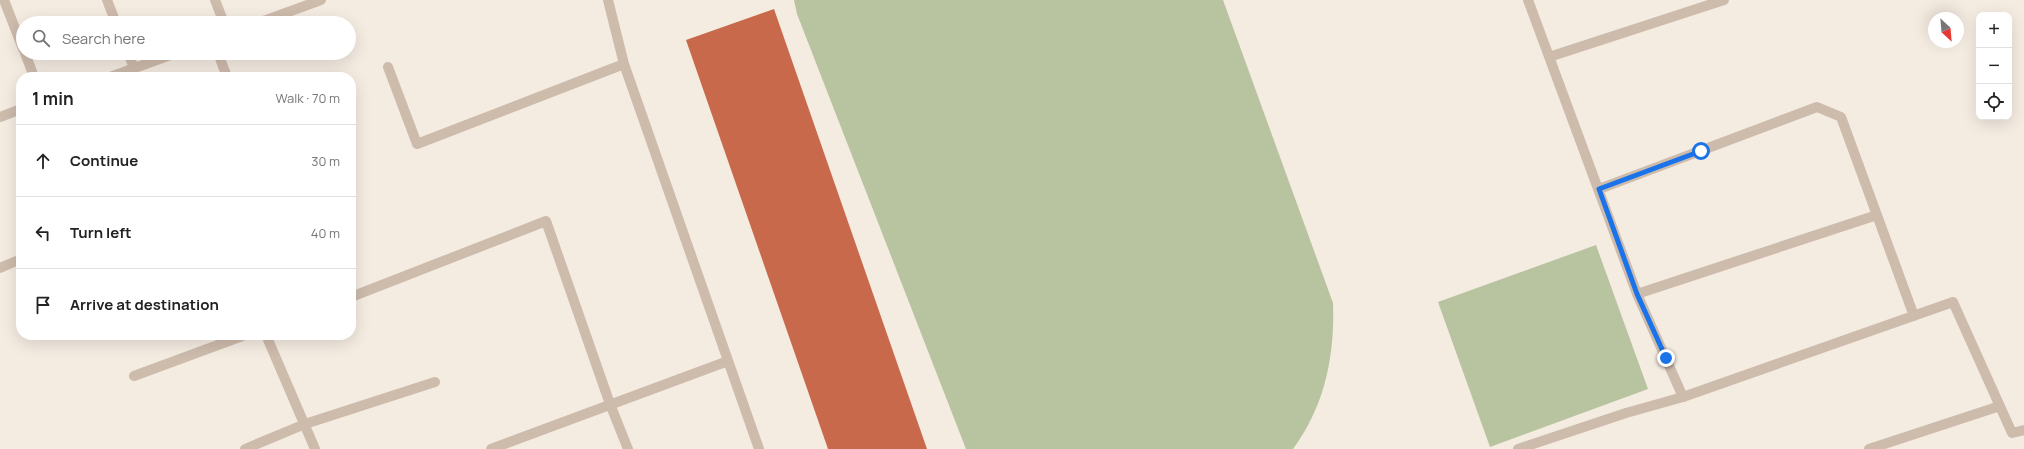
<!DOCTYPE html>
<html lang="en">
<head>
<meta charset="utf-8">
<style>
  :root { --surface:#fff; --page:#f6f6f6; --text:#222; --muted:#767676; --line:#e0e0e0 }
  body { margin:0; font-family:Manrope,sans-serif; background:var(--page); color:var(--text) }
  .controls { position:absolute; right:12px; top:12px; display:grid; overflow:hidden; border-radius:8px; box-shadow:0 4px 16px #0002 }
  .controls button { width:36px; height:36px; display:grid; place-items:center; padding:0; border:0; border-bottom:1px solid var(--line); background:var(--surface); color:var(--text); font:20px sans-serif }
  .compass { position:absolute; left:1928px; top:12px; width:36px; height:36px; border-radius:50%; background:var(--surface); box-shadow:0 4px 16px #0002; rotate:154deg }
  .stop { position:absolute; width:12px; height:12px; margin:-9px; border:3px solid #1a73e8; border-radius:50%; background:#fff }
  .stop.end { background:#1a73e8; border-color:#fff; box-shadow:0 1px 4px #0008 }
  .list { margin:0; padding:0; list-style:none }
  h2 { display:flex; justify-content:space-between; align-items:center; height:52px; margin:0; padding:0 16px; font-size:17px }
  h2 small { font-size:13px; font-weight:400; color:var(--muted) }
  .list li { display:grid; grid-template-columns:26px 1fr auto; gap:12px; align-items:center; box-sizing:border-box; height:72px; padding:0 16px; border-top:1px solid var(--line) }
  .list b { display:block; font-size:15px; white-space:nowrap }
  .list em { font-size:13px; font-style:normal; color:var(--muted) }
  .icon { flex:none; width:22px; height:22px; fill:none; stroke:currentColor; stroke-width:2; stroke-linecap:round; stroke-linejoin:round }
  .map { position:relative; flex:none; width:2024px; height:449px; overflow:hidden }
  .search { position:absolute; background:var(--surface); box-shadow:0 4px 16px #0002; left:16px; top:16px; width:340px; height:44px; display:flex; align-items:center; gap:10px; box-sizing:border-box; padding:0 14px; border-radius:22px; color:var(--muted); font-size:15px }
  .panel { position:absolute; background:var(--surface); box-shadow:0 4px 16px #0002; left:16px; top:72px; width:340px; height:268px; border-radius:16px }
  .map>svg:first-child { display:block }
  .green { fill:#b8c4a0 }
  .building { fill:#c8694b }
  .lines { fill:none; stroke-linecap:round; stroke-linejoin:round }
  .service { stroke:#cdbbac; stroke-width:10 }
  .minor { stroke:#cdbbac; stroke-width:10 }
  .route { stroke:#1a73e8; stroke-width:5 }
</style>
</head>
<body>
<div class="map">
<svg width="2024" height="449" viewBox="0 0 2024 449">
  <rect width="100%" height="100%" fill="#f4ebe1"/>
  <!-- green -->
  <path class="green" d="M 794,0 L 1223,0 L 1333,303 C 1335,355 1325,406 1293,449 L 966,449 L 797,14 Z
    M 1596,245 L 1648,389 L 1490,447 L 1438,302 Z"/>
  <!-- building -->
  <path class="building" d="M 774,9 L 927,449 L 828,449 L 686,40 Z"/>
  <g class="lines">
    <!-- service -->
    <path class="service" d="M 1518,449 L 1626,413 L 1683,397"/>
    <!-- minor -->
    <path class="minor" d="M 4,0 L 23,49
      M 107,0 L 116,23
      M 215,0 L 224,23
      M 608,0 L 624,64 L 759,449
      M 1528,0 L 1637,294 L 1683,397 L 1953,302 L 2012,433 L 2024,430
      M 258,23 L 321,0
      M 25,53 L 34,77
      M 128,53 L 134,68
      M 218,53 L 227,77
      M 1549,57 L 1724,0
      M 388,67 L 417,144 L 624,64
      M 110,77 L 176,53
      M 0,117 L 21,109
      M 1599,189 L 1817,107 L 1841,117 L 1914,316
      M 0,268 L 21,259
      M 1637,294 L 1877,215
      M 351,297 L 546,221 L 610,404 L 628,449
      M 266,335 L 315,449
      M 134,376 L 245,335
      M 245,449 L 305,424 L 435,382
      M 491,449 L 728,361
      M 1869,449 L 2000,406"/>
  </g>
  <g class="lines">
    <!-- route -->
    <path class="route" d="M 1666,358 L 1637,294 L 1599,189 L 1701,151"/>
  </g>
</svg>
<div class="controls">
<button>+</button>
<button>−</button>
<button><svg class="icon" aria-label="locate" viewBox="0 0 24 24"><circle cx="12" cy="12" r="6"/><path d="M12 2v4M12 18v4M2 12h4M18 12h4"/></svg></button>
</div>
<svg class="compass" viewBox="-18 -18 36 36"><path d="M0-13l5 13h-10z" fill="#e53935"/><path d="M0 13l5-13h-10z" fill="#767676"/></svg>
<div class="stop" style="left:1701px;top:151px"></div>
<div class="stop end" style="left:1666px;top:358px"></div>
<div class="search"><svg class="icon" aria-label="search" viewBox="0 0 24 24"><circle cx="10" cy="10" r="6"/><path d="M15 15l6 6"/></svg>Search here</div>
<section class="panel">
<h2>1 min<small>Walk · 70 m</small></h2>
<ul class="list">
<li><svg class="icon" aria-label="ahead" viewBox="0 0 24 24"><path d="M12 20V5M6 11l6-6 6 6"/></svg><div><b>Continue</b></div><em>30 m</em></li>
<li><svg class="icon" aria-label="left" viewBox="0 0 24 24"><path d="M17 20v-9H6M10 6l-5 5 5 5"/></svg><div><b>Turn left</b></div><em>40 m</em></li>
<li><svg class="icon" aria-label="arrive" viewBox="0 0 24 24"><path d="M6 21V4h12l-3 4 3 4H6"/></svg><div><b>Arrive at destination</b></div></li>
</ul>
</section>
</div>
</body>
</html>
